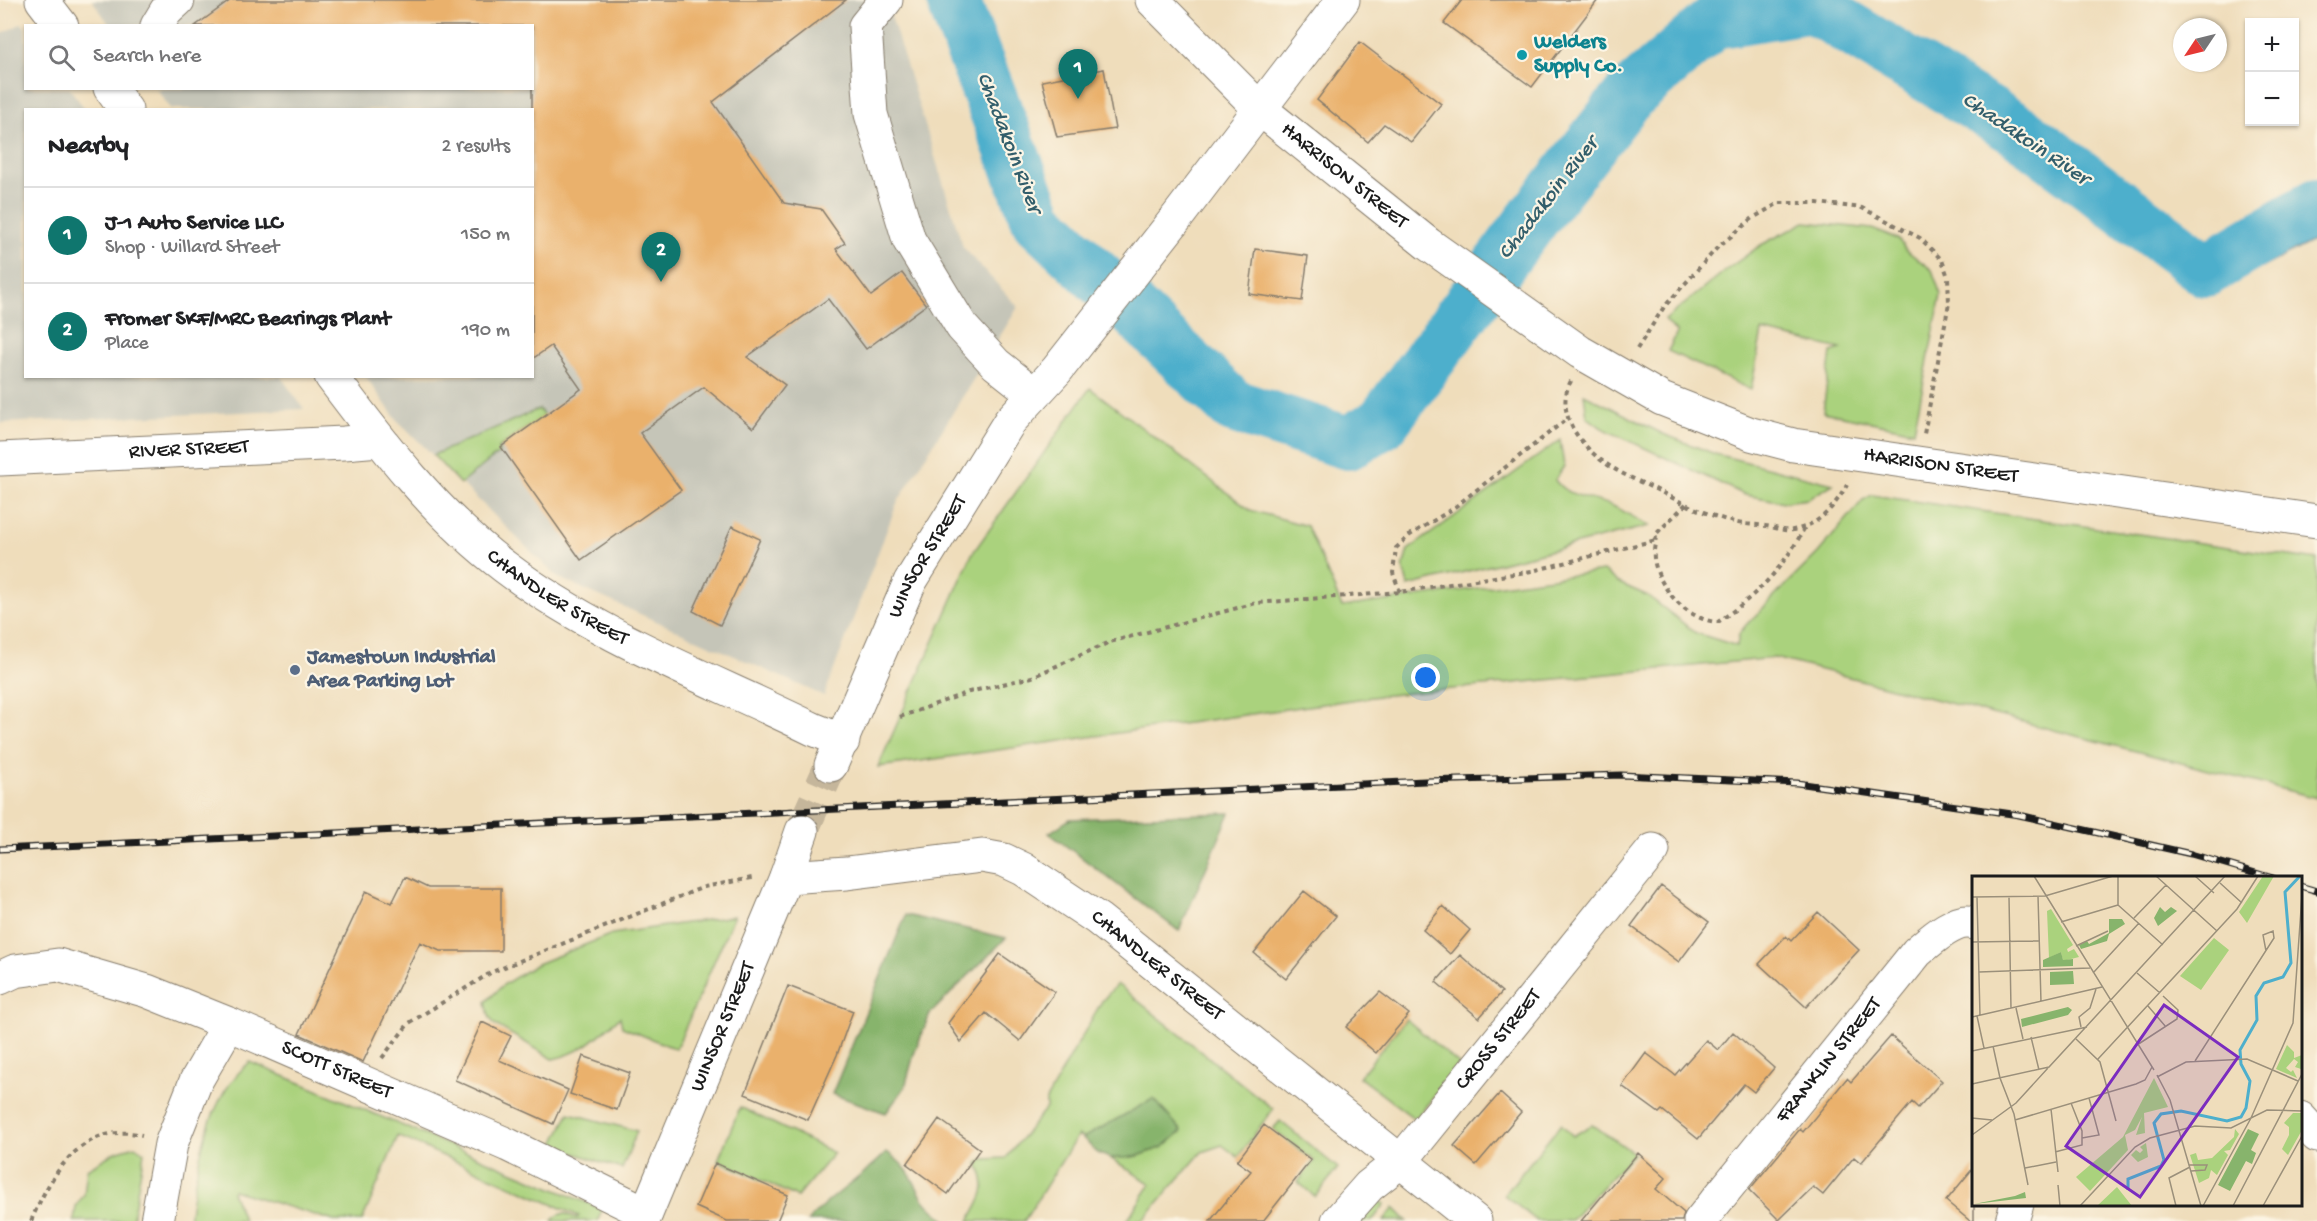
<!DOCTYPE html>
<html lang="en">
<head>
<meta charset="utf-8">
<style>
  :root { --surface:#fff; --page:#f2f2f2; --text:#202124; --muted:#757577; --line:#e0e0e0; --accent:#0f766e }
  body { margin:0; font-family:"Gochi Hand",sans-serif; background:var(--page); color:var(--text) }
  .controls { position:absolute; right:18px; top:18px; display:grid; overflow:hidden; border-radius:0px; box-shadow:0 2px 4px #0004 }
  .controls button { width:54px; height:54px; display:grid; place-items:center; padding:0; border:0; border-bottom:2px solid var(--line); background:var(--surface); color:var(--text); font:30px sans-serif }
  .compass { position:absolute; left:2173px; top:18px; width:54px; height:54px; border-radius:50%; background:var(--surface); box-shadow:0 2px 4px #0004; rotate:235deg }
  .you { position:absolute; left:1426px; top:678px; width:21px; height:21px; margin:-15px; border:4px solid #fff; border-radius:50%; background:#1a73e8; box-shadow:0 0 0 9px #1a73e833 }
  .badge { display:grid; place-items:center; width:39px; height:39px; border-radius:50%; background:var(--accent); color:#fff; font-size:20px; font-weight:700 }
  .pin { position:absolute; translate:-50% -50px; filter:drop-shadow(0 2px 3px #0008) }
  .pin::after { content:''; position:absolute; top:32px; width:21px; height:18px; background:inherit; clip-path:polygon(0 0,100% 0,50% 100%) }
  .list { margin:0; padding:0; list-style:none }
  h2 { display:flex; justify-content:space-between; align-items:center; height:78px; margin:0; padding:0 24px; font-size:26px }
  h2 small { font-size:20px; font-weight:400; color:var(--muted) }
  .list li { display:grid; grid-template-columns:39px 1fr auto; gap:18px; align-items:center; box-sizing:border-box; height:96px; padding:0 24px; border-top:2px solid var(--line) }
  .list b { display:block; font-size:22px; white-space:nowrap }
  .list p { margin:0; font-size:20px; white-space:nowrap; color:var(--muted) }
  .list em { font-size:20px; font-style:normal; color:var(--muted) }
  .icon { flex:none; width:33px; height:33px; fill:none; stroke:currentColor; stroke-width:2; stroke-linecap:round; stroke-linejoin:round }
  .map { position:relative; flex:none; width:2317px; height:1221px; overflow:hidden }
  .search { position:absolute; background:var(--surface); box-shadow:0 2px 4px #0004; left:24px; top:24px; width:510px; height:66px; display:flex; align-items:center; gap:15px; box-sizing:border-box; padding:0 21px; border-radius:0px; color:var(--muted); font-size:22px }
  .panel { position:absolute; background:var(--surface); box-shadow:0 2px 4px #0004; left:24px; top:108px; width:510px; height:270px; border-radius:0px }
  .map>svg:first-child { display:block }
  .industrial { fill:#c5c5b8 }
  .green { fill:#aad27d; stroke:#63774c; stroke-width:1.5 }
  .forest { fill:#87b46c; stroke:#526844; stroke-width:1.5 }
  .water { fill:#4dafcc; stroke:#346674; stroke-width:1.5 }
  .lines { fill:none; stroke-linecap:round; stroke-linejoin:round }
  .river { stroke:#4dafcc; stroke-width:54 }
  .building { fill:#eab16c }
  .minor-tunnel { stroke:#c5b69b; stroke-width:33; stroke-dasharray:33 16; stroke-linecap:butt }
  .minor-casing { stroke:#867c6c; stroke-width:35 }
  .path { stroke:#867c6c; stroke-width:4; stroke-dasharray:4.5 4.5; stroke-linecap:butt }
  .minor { stroke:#fff; stroke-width:33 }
  .rail-casing { stroke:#1c1c1c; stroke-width:7 }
  .rail { stroke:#fcf5e5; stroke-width:4.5; stroke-dasharray:14; stroke-linecap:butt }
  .culture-dot { fill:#0f9aa8; stroke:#fcf5e5; stroke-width:2 }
  .service-dot { fill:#5c6f8a; stroke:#fcf5e5; stroke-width:2 }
  .labels { text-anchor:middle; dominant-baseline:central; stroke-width:4.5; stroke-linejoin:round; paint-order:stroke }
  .culture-label { font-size:21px; font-weight:bold; fill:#0d838f; stroke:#fcf5e5; text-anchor:start }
  .street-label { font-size:21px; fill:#1c1c1c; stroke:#fcf5e5 }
  .service-label { font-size:21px; font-weight:bold; fill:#4e5e75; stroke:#fcf5e5; text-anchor:start }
  .water-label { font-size:22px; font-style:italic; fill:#325e6b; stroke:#fcf5e5 }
  .inset-river { fill:none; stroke:#4dafcc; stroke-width:3 }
  .inset-road { fill:none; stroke:#9b907b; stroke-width:1.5 }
  .view { fill:#7b2cbf; fill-opacity:0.15; stroke:#7b2cbf; stroke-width:3 }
  .inset-edge { fill:none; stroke:#1c1c1c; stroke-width:3 }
</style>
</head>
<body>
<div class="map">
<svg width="2317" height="1221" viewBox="0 0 2317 1221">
  <rect width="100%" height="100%" fill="#fcf5e5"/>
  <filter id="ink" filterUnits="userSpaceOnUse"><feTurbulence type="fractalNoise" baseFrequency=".0167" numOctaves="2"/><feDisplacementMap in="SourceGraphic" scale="12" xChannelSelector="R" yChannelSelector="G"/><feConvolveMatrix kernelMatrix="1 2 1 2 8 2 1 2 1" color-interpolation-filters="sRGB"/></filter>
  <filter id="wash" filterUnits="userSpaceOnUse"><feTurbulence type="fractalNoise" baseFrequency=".008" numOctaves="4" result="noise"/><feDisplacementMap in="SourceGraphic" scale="24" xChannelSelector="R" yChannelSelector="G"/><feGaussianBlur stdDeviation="1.35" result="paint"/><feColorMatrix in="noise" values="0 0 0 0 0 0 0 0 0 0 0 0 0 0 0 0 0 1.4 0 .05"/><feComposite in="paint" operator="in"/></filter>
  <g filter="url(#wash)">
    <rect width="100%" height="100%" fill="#efddbb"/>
    <!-- industrial -->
    <path class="industrial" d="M 92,0 L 886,0 L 963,247 L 1018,307 L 897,503 L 824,696 L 557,577 L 396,419 L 366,377 L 532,376 L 532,110 L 171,109 L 156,89 L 532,88 L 532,26 L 110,25 Z
      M 22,23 L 25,28 L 26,88 L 70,89 L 85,109 L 26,110 L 26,376 L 281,377 L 304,409 L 0,423 L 0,35 Z"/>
    <!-- green -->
    <path class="green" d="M 1805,222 L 1872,229 L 1898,239 L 1906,250 L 1932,270 L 1941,295 L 1914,431 L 1823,412 L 1831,352 L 1841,349 L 1762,331 L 1751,390 L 1668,351 L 1677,333 L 1665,320 L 1726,270 L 1761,245 Z
      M 1090,388 L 1250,510 L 1307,526 L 1342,607 L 1603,571 L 1619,583 L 1648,596 L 1696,633 L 1737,646 L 1739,634 L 1746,625 L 1818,553 L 1863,500 L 1872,495 L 2317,560 L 2317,798 L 1775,658 L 1379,696 L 878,767 L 972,554 Z
      M 1584,394 L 1663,434 L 1715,454 L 1833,484 L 1808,499 L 1784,502 L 1745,495 L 1602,428 L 1587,417 Z
      M 539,409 L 544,416 L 498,448 L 499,453 L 460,484 L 433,455 Z
      M 1560,440 L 1564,466 L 1555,480 C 1567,498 1596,498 1615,507 C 1627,513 1638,520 1649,526 L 1408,586 L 1403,567 L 1408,550 Z
      M 734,916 L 676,1049 L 622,1027 L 620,1017 C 597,1037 584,1052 553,1059 L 494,1024 L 489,1016 L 486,1002 L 503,985 L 537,964 L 612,934 Z
      M 1117,984 L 1273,1109 L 1238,1157 L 1222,1145 L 1202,1152 L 1142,1221 L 1126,1221 L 1151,1184 L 1110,1158 L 1138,1156 L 1163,1147 L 1182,1131 L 1153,1099 L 1083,1138 L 1078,1135 L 1024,1221 L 969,1221 C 982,1197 990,1190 978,1164 L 984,1159 L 1006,1158 L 1046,1108 L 1046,1100 L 1102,1001 Z
      M 1406,1019 L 1460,1065 L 1415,1119 L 1359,1077 Z
      M 250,1062 L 602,1209 L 598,1221 L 552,1221 L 555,1217 L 564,1213 L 577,1218 L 579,1216 L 398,1136 L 362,1221 L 334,1221 L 233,1190 L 232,1192 L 244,1221 L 189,1221 C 196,1168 206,1098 250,1062 Z
      M 740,1107 L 834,1153 L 797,1197 L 718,1160 Z
      M 569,1113 L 637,1131 L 622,1169 L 553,1146 Z
      M 1280,1121 L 1338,1168 L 1315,1197 L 1298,1182 L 1314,1161 L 1273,1129 Z
      M 1561,1124 L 1573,1136 L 1592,1125 L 1634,1153 L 1570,1221 L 1537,1221 L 1504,1195 Z
      M 135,1146 L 144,1152 L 132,1221 L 74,1221 L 76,1206 L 84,1195 L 87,1169 L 115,1152 Z
      M 1378,1201 L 1385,1204 L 1372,1221 L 1361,1221 Z
      M 1394,1208 L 1407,1221 L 1384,1221 Z"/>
    <!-- forest -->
    <path class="forest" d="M 1230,813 L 1179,931 L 1049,833 L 1070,819 Z
      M 906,915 L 1006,938 L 930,1014 L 914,1054 L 905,1087 L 886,1113 L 832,1094 Z
      M 1153,1099 L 1182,1131 L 1163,1147 L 1138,1156 L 1126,1158 L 1110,1158 L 1097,1153 L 1083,1138 Z
      M 887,1152 C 909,1168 910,1175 922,1197 C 927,1206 939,1214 946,1221 L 808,1221 C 831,1195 862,1178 887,1152 Z"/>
    <!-- water -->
    <path class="water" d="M 2317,185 L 2317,239 L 2253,272 Z"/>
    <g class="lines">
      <!-- river -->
      <path class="river" d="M 953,0 L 1038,220 L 1233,406 L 1348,443 L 1382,423 L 1535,216 L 1629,96 L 1714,22 L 1812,6 L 2019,131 L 2206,270 L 2317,205"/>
    </g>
    <g id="blocks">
      <!-- building -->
      <path class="building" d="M 231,0 L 846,0 L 713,102 L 784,203 L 821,209 L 845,243 L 836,249 L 871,296 L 902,273 L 926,305 L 866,349 L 828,299 L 747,357 L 785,385 L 753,428 L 704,387 L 640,433 L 681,490 L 581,560 L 501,447 L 581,389 L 551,346 L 532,359 L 532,26 L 195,26 Z
        M 1462,0 L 1598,0 L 1532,87 L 1444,23 Z
        M 1360,42 L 1441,104 L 1411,142 L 1384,124 L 1368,142 L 1317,100 Z
        M 1104,69 L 1115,129 L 1057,137 L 1042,81 Z
        M 1255,249 L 1308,256 L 1302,301 L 1249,294 Z
        M 732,526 L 760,539 L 720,625 L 693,611 Z
        M 405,877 L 428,888 L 501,888 L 501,951 L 440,951 L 420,942 L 363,1062 L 299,1034 L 366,891 L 392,903 Z
        M 1661,886 L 1709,922 L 1679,962 L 1631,926 Z
        M 1304,891 L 1336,916 L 1286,979 L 1254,953 Z
        M 1443,906 L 1470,930 L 1450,954 L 1423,930 Z
        M 1818,912 L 1859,950 L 1806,1007 L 1759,964 L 1786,936 L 1791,941 Z
        M 1000,954 L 1055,992 L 1020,1041 L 986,1013 L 961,1042 L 948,1023 Z
        M 1460,955 L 1502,992 L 1479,1018 L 1436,982 Z
        M 788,986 L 853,1011 L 837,1055 L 808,1120 L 745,1094 Z
        M 1380,992 L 1409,1014 L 1376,1053 L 1346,1027 Z
        M 482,1022 L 511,1036 L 499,1060 L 568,1090 L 553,1124 L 455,1080 Z
        M 1733,1032 L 1774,1068 L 1754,1092 L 1744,1084 L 1698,1139 L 1662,1110 L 1659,1113 L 1622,1086 L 1646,1053 L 1675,1075 L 1706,1040 L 1718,1050 Z
        M 1891,1036 L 1942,1081 L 1918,1108 L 1912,1102 L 1861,1163 L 1854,1157 L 1823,1195 L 1813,1187 L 1779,1220 L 1749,1190 L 1800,1129 L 1803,1132 L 1847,1078 L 1851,1082 Z
        M 583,1056 L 630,1073 L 617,1110 L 570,1094 Z
        M 1500,1093 L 1521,1112 L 1476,1165 L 1454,1146 Z
        M 939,1119 L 980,1149 L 948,1194 L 907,1164 Z
        M 1264,1125 L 1311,1160 L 1263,1221 L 1210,1221 L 1251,1171 L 1237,1161 Z
        M 1638,1153 L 1666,1178 L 1656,1189 L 1684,1213 L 1682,1221 L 1581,1221 Z
        M 715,1163 L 788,1195 L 777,1221 L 727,1221 L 696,1207 Z
        M 1974,1167 L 1974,1221 L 1970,1221 L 1946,1201 Z"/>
    </g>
  </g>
  <g filter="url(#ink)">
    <use href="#blocks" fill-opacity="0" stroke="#867c6c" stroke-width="1.5"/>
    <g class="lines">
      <!-- minor-tunnel -->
      <path class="minor-tunnel" d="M 802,831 L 831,765"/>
      <!-- minor casing -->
      <g class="minor-casing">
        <g id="minor">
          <path d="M 42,0 L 62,26"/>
          <path d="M 886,0 L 865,26 L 871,114 L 909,240 L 962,327 L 996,364 L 1034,394"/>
          <path id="s1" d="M 1152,0 L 1259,108 L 1428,244 L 1580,352 L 1662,399 L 1751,434 L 1793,445 L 2317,521"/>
          <path d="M 157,26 L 166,11 L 178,0"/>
          <path d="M 110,88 L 126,110"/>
          <path id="s2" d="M 331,376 C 382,444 436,515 505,567 C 596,636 711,679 813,729 L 843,741"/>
          <path id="s3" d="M 0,459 L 344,443 L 379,440"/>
          <path id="s4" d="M 831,765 L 910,582 L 1010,421 L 1057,370 L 1178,216 L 1343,0"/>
          <path id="s5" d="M 786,877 L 847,873 L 982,856 L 1004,860 L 1023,869 L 1098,919 L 1475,1221"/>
          <path id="s6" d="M 0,978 L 15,971 L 58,965 L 147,991 L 229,1024 L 508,1145 L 646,1213"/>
          <path d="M 2300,1118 L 2317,1136"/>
          <path d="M 157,1221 L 171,1144 L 196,1081 L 229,1024"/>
          <path id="s7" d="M 643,1221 L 786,877 L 802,831"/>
          <path id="s8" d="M 1338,1221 L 1369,1186 L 1401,1161 L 1653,850"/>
          <path id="s9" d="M 1700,1221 L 1917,952 C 1930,941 1955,917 1974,923"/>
          <path d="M 2012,1221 L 2017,1204"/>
        </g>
      </g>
      <!-- path -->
      <path class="path" d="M 1637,349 L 1664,307 L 1717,248 L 1753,218 L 1779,203 L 1817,203 L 1862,208 L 1920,238 L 1942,260 L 1948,277 L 1949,303 L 1924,434
        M 1571,381 C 1553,413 1582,448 1608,465 C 1623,475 1641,482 1657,490 C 1682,503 1707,515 1734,522 C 1744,525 1755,524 1766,526 C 1774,527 1785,532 1793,530 C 1820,525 1834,507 1847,485
        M 1686,504 L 1656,534 C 1656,541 1653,550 1654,558 C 1657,587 1688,621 1718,622 C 1758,594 1782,570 1805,527
        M 1400,592 L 1393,573 L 1396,548 L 1410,535 L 1451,510 L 1568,418
        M 900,717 L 969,692 L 1032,677 L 1110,642 L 1256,603 L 1400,592 L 1532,571 L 1656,540
        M 382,1058 L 409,1023 L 492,972 L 704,887 L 752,878
        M 31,1221 C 51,1174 82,1121 142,1135"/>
      <!-- minor -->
      <use href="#minor" class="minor"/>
      <!-- rail casing -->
      <g class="rail-casing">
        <path id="rail" d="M 0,849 L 1425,781 L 1621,775 L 1797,783 L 2019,815 L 2191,854 L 2273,878
          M 2300,886 L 2317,891"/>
      </g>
      <!-- rail -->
      <use href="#rail" class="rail"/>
    </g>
  </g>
  <!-- markers -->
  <circle class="culture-dot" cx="1522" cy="55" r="6"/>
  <circle class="service-dot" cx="295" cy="670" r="6"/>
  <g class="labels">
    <!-- culture labels -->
    <g class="culture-label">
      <text x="1534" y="43">Welders<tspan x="1534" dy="24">Supply Co.</tspan></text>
    </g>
    <!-- street labels -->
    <g class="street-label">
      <text stroke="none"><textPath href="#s1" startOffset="261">HARRISON STREET</textPath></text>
      <text stroke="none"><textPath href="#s3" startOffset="189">RIVER STREET</textPath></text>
      <text stroke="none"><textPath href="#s1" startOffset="938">HARRISON STREET</textPath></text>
      <text stroke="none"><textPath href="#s4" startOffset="230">WINSOR STREET</textPath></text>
      <text stroke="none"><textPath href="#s2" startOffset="320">CHANDLER STREET</textPath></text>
      <text stroke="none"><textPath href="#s5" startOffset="406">CHANDLER STREET</textPath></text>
      <text stroke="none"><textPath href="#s7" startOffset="210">WINSOR STREET</textPath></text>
      <text stroke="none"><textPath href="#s8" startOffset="243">CROSS STREET</textPath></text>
      <text stroke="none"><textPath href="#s9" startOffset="206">FRANKLIN STREET</textPath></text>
      <text stroke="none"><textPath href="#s6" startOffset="358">SCOTT STREET</textPath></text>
    </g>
    <!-- service labels -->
    <g class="service-label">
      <text x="307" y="658">Jamestown Industrial<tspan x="307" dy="24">Area Parking Lot</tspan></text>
    </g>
    <!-- water labels -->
    <g class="water-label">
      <text transform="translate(2025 140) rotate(34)">Chadakoin River</text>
      <text transform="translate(1008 143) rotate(69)">Chadakoin River</text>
      <text transform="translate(1549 199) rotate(-52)">Chadakoin River</text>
    </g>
  </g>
  <!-- overview -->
  <g transform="translate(1972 876)">
    <rect width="330" height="330" fill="#efddbb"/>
    <path d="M 291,0 L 302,0 L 275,47 L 267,36 ZM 79,33 L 101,69 L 95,73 L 96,76 L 102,73 L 107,81 L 91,85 L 89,76 L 77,82 L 75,35 ZM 242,62 L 257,74 L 229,114 L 208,100 ZM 315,169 L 322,176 L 322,182 L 330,179 L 329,193 L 323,191 L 326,186 L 322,183 L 314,192 L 319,196 L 321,194 L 325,202 L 304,193 ZM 182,202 L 196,231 L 172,237 L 173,257 L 164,259 L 170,241 L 163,254 L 153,259 L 156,274 L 118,315 L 104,301 L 151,261 ZM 321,237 L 330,237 L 330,254 L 316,279 L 310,273 L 317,259 L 317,251 L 312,247 ZM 263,253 L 267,258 L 258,274 L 252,275 L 256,279 L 245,299 L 239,294 L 237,302 L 227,307 L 218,279 L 224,277 L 226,284 L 240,282 L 262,261 ZM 174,267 L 176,281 L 166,286 L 159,279 L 164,274 L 168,277 L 171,274 L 168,271 ZM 145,311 L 160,330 L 125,330 Z" fill="#aad27d"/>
    <path d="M 188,31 L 193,36 L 199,31 L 205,35 L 186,50 L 182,42 ZM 137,43 L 150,43 L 153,48 L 137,58 L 135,65 L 109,73 L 107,69 L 115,65 L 117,68 L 137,57 ZM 89,76 L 91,84 L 101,83 L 101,90 L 71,91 L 71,84 ZM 101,95 L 102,108 L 78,109 L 78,96 ZM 96,131 L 100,134 L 96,139 L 50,151 L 49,143 ZM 276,253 L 287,258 L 279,274 L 284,277 L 280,288 L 274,285 L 258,315 L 246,309 ZM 53,316 L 54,322 L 2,328 L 43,320 Z" fill="#87b46c"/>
    <path class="inset-river" d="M 156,314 L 156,303 L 189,290 L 192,284 L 182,247 L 189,238 L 209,235 L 255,245 L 269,241 L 274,232 L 278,205 L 269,188 L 268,174 L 285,144 L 284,120 L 292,107 L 311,101 L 319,87 L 313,16 L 328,0"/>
    <path class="inset-road" d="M 62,0 L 182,194M 146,0 L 146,29M 184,0 L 245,55M 223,0 L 242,17M 248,7 L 270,27M 66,20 L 69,126M 0,21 L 73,20 L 141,0M 5,21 L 8,140M 37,21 L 39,133M 146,29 L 191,69M 162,42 L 194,9M 89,46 L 146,29M 0,66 L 67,65M 104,70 L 136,55M 7,96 L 118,92M 121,97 L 167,47M 165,97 L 188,117M 176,130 L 194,151M 44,132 L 51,163M 5,140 L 12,172M 0,141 L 130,111M 109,151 L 107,141 L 118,132 L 124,113M 59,161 L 67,194M 104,163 L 128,186 L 144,245M 165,169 L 205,143 L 206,134 L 191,120M 21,170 L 28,202 L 42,238 L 56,309M 0,175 L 115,151M 126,183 L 265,33 L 286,0M 223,185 L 302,62 L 301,55 L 291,59 L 294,75M 185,199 L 198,224 L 229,330M 185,201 L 214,186 L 275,183 L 326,205M 0,208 L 77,191 L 253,0M 79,233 L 86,296M 0,242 L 20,244M 43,244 L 164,208 L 173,204 L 180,191M 0,259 L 44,227 L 76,192M 110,262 L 127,259 L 117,222M 83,276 L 110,269 L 110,255 L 99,227M 217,289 L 235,289 L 233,294 L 219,295M 53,292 L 84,286M 86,309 L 88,330M 108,330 L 163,271 L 178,262 L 223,250 L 259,252 L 295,234 L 330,235M 204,330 L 197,302 L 218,291M 231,330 L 279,242 L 321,147 L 330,19M 261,330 L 330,198M 291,330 L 330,260"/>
    <path class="view" d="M 192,129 L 266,181 L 168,321 L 94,270 Z"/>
    <rect width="330" height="330" class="inset-edge"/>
  </g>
</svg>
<div class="controls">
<button>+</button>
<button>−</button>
</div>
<svg class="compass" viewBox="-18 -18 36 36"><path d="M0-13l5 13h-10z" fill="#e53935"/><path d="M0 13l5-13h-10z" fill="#757577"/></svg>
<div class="you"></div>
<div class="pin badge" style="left:1078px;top:99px">1</div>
<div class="pin badge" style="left:661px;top:282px">2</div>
<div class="search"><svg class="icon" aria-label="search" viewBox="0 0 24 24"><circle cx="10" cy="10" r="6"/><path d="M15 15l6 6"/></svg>Search here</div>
<section class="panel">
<h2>Nearby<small>2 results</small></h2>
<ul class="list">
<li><span class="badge">1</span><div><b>J-1 Auto Service LLC</b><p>Shop · Willard Street</p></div><em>150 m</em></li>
<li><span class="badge">2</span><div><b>Fromer SKF/MRC Bearings Plant</b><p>Place</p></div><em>190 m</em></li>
</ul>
</section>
</div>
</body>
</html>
